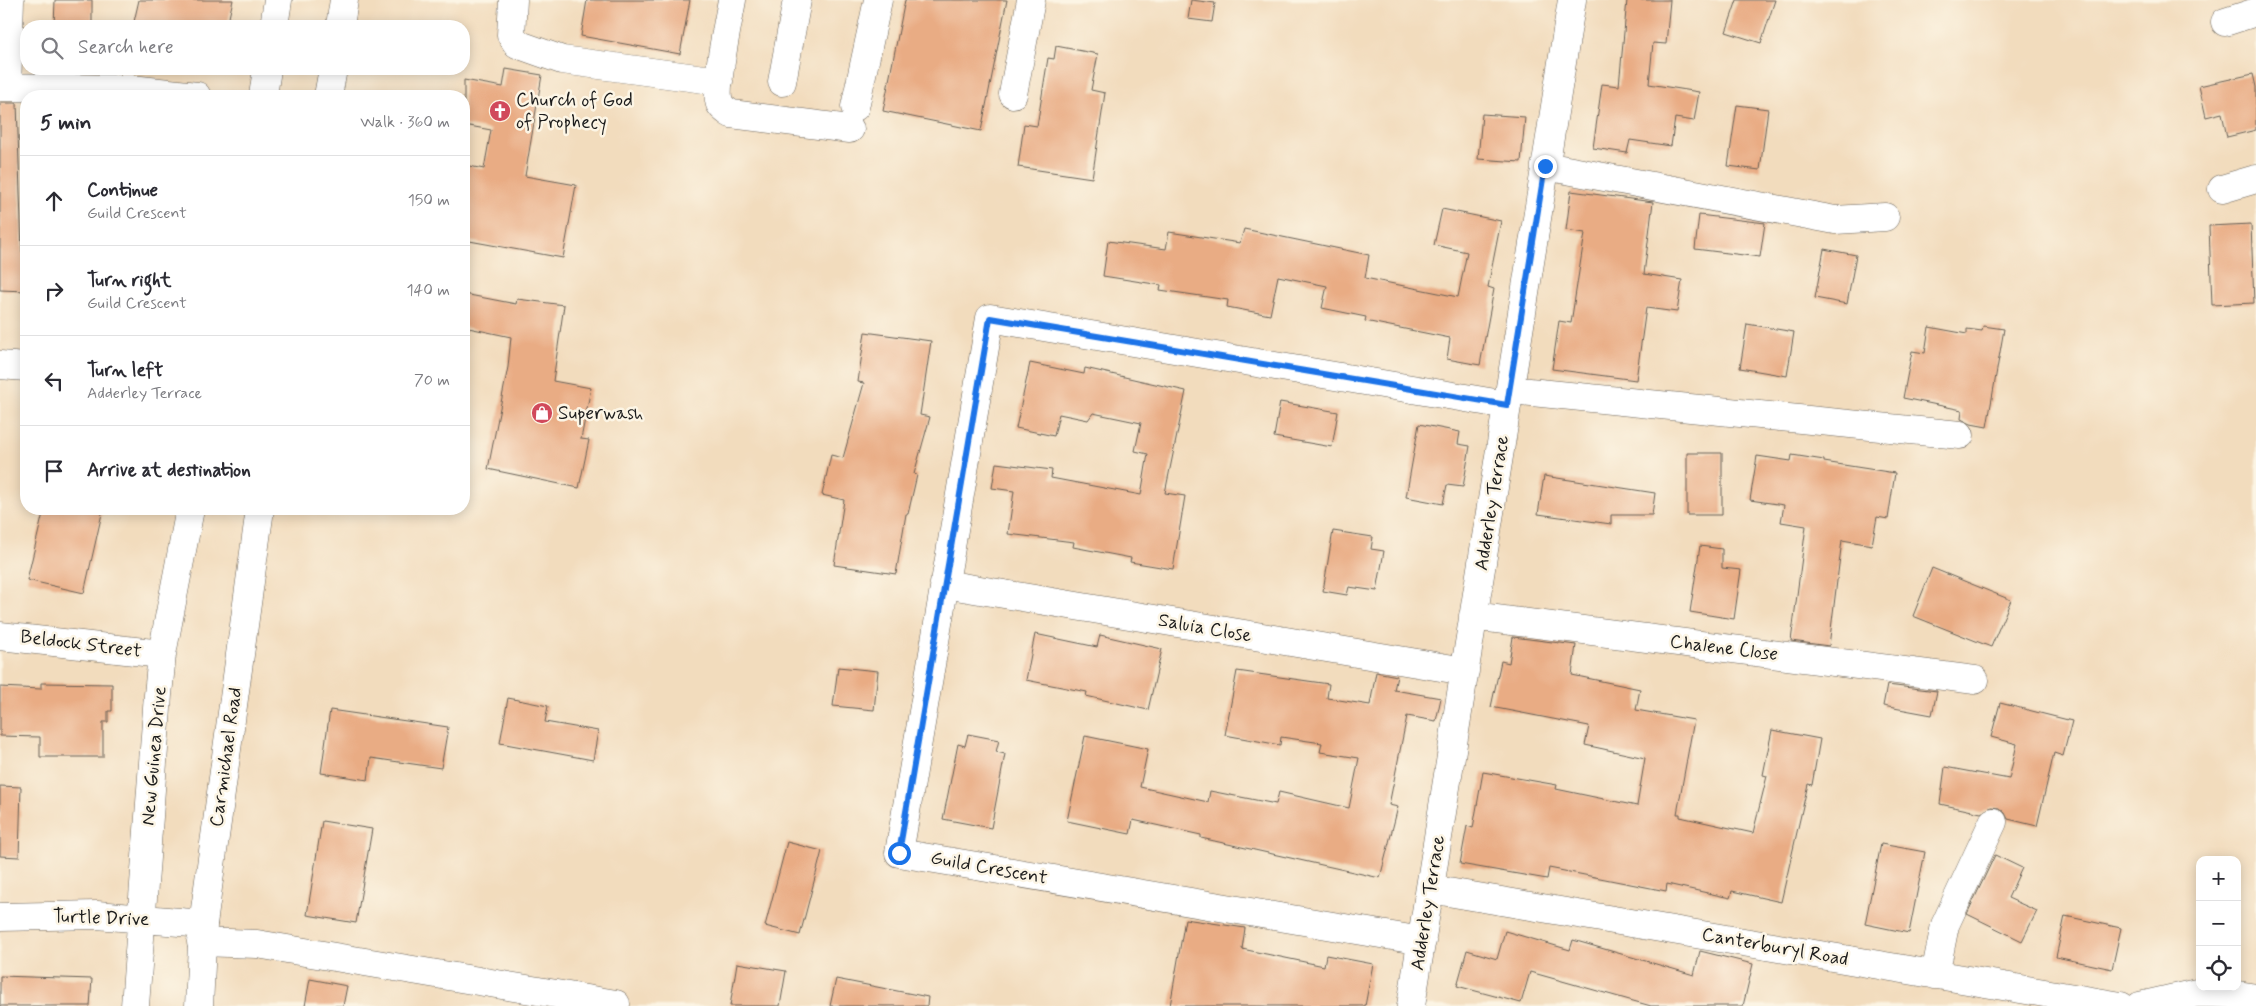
<!DOCTYPE html>
<html lang="en">
<head>
<meta charset="utf-8">
<style>
  :root { --surface:#fff; --page:#f2f2f3; --text:#2b2b33; --muted:#7c7c81; --line:#e1e1e2 }
  body { margin:0; font-family:Mynerve,sans-serif; background:var(--page); color:var(--text) }
  .controls { position:absolute; right:15px; bottom:15px; display:grid; overflow:hidden; border-radius:10px; box-shadow:0 2px 12px #0003 }
  .controls button { width:45px; height:45px; display:grid; place-items:center; padding:0; border:0; border-bottom:1px solid var(--line); background:var(--surface); color:var(--text); font:25px sans-serif }
  .stop { position:absolute; width:15px; height:15px; margin:-11px; border:4px solid #1a73e8; border-radius:50%; background:#fff }
  .stop.end { background:#1a73e8; border-color:#fff; box-shadow:0 1px 5px #0008 }
  .list { margin:0; padding:0; list-style:none }
  h2 { display:flex; justify-content:space-between; align-items:center; height:65px; margin:0; padding:0 20px; font-size:21px }
  h2 small { font-size:16px; font-weight:400; color:var(--muted) }
  .list li { display:grid; grid-template-columns:32px 1fr auto; gap:15px; align-items:center; box-sizing:border-box; height:90px; padding:0 20px; border-top:1px solid var(--line) }
  .list b { display:block; font-size:19px; white-space:nowrap }
  .list p { margin:0; font-size:16px; white-space:nowrap; color:var(--muted) }
  .list em { font-size:16px; font-style:normal; color:var(--muted) }
  .icon { flex:none; width:28px; height:28px; fill:none; stroke:currentColor; stroke-width:2; stroke-linecap:round; stroke-linejoin:round }
  .map { position:relative; flex:none; width:2256px; height:1006px; overflow:hidden }
  .search { position:absolute; background:var(--surface); box-shadow:0 2px 12px #0003; left:20px; top:20px; width:450px; height:55px; display:flex; align-items:center; gap:12px; box-sizing:border-box; padding:0 18px; border-radius:20px; color:var(--muted); font-size:19px }
  .panel { position:absolute; background:var(--surface); box-shadow:0 2px 12px #0003; left:20px; top:90px; width:450px; height:425px; border-radius:20px }
  .map>svg:first-child { display:block }
  .building { fill:#e9ac84 }
  .lines { fill:none; stroke-linecap:round; stroke-linejoin:round }
  .minor-casing { stroke:#675f54; stroke-width:29 }
  .major-casing { stroke:#675f54; stroke-width:29 }
  .minor { stroke:#fff; stroke-width:28 }
  .major { stroke:#fff; stroke-width:28 }
  .route { stroke:#1a73e8; stroke-width:6 }
  .labels { text-anchor:middle; dominant-baseline:central; stroke-width:5; stroke-linejoin:round; paint-order:stroke }
  .poi-label { font-size:19px; fill:#1c1c1c; stroke:#fcf5e5; text-anchor:start }
  .street-label { font-size:19px; fill:#1c1c1c; stroke:#fcf5e5 }
</style>
</head>
<body>
<div class="map">
<svg width="2256" height="1006" viewBox="0 0 2256 1006">
  <rect width="100%" height="100%" fill="#fcf5e5"/>
  <filter id="ink" filterUnits="userSpaceOnUse"><feTurbulence type="fractalNoise" baseFrequency=".02" numOctaves="2"/><feDisplacementMap in="SourceGraphic" scale="10" xChannelSelector="R" yChannelSelector="G"/><feConvolveMatrix kernelMatrix="1 2 1 2 8 2 1 2 1" color-interpolation-filters="sRGB"/></filter>
  <filter id="wash" filterUnits="userSpaceOnUse"><feTurbulence type="fractalNoise" baseFrequency=".0096" numOctaves="4" result="noise"/><feDisplacementMap in="SourceGraphic" scale="20" xChannelSelector="R" yChannelSelector="G"/><feGaussianBlur stdDeviation="1.12" result="paint"/><feColorMatrix in="noise" values="0 0 0 0 0 0 0 0 0 0 0 0 0 0 0 0 0 1.4 0 .05"/><feComposite in="paint" operator="in"/></filter>
  <g filter="url(#wash)">
    <rect width="100%" height="100%" fill="#f2dcbd"/>
    <g id="blocks">
      <!-- building -->
      <path class="building" d="M 55,0 L 92,0 L 92,26 L 54,26 Z
        M 139,0 L 233,0 L 227,26 L 133,26 Z
        M 587,0 L 690,0 L 680,54 L 581,36 Z
        M 905,0 L 1007,0 L 981,131 L 883,111 Z
        M 1191,0 L 1215,3 L 1212,22 L 1188,19 Z
        M 1627,0 L 1670,0 L 1666,44 L 1653,43 L 1649,84 L 1699,92 L 1694,121 L 1675,118 L 1671,146 L 1630,140 L 1627,153 L 1593,148 L 1602,84 L 1619,86 Z
        M 1737,0 L 1775,0 L 1761,43 L 1726,32 Z
        M 1056,46 L 1098,54 L 1091,90 L 1105,93 L 1092,178 L 1018,167 L 1024,124 L 1037,126 L 1048,58 L 1054,59 Z
        M 506,69 L 542,75 L 525,176 L 576,185 L 563,258 L 464,240 L 464,165 L 484,169 L 491,130 L 464,125 L 464,80 L 503,87 Z
        M 2253,74 L 2256,87 L 2256,130 L 2227,137 L 2222,113 L 2206,117 L 2199,86 Z
        M 0,103 L 17,103 L 22,252 L 26,253 L 26,291 L 0,290 Z
        M 1737,105 L 1768,109 L 1760,170 L 1728,166 Z
        M 1482,114 L 1525,117 L 1521,162 L 1478,159 Z
        M 1571,191 L 1653,202 L 1644,274 L 1682,280 L 1677,312 L 1646,308 L 1636,380 L 1552,369 L 1559,321 L 1571,323 L 1585,233 L 1566,230 Z
        M 1442,209 L 1501,221 L 1488,287 L 1494,289 L 1480,365 L 1447,359 L 1450,338 L 1365,321 L 1366,317 L 1322,308 L 1327,286 L 1278,276 L 1270,315 L 1227,307 L 1228,300 L 1160,290 L 1161,285 L 1103,276 L 1108,241 L 1166,249 L 1169,232 L 1240,243 L 1244,229 L 1369,255 L 1365,278 L 1458,297 L 1467,252 L 1434,245 Z
        M 1699,215 L 1765,223 L 1760,257 L 1695,249 Z
        M 2251,224 L 2254,303 L 2212,305 L 2209,226 Z
        M 1824,249 L 1856,255 L 1847,304 L 1815,298 Z
        M 464,294 L 516,304 L 517,299 L 564,305 L 553,381 L 591,388 L 581,439 L 589,440 L 579,488 L 488,469 L 508,367 L 511,337 L 464,327 Z
        M 1747,324 L 1794,332 L 1787,376 L 1740,368 Z
        M 1983,326 L 2004,329 L 1987,427 L 1971,424 L 1961,419 L 1962,410 L 1903,398 L 1912,351 L 1925,353 L 1929,327 L 1967,334 L 1967,329 L 1982,331 Z
        M 865,332 L 931,341 L 920,415 L 930,417 L 914,474 L 917,475 L 908,514 L 906,514 L 896,574 L 834,565 L 844,500 L 822,495 L 831,455 L 843,458 L 864,383 L 858,382 Z
        M 1030,363 L 1084,374 L 1085,368 L 1186,391 L 1165,493 L 1185,496 L 1173,569 L 1130,562 L 1131,558 L 1073,547 L 1074,542 L 1008,534 L 1014,491 L 992,488 L 996,463 L 1052,470 L 1051,478 L 1141,495 L 1148,454 L 1135,451 L 1141,423 L 1093,413 L 1088,420 L 1059,414 L 1054,436 L 1016,428 Z
        M 1280,402 L 1338,412 L 1332,447 L 1274,437 Z
        M 1419,424 L 1460,432 L 1458,444 L 1470,446 L 1463,487 L 1447,485 L 1443,504 L 1406,497 Z
        M 1687,453 L 1722,453 L 1722,515 L 1687,515 Z
        M 1792,455 L 1824,460 L 1824,462 L 1895,473 L 1888,519 L 1877,517 L 1872,545 L 1842,540 L 1829,646 L 1791,641 L 1806,526 L 1781,522 L 1784,505 L 1750,500 L 1757,456 L 1791,461 Z
        M 1544,476 L 1655,493 L 1652,515 L 1611,515 L 1611,524 L 1538,514 Z
        M 44,509 L 103,509 L 84,593 L 27,580 Z
        M 1333,531 L 1373,537 L 1371,549 L 1384,551 L 1377,591 L 1349,587 L 1347,595 L 1323,591 Z
        M 1700,546 L 1722,549 L 1722,568 L 1741,570 L 1734,619 L 1690,612 Z
        M 1932,568 L 2011,600 L 1991,647 L 1913,616 Z
        M 1035,634 L 1097,647 L 1100,635 L 1162,649 L 1148,710 L 1086,696 L 1087,692 L 1026,680 Z
        M 1513,637 L 1576,645 L 1572,675 L 1640,689 L 1636,710 L 1694,720 L 1677,814 L 1680,814 L 1680,817 L 1753,833 L 1767,776 L 1763,775 L 1772,730 L 1820,739 L 1812,785 L 1808,784 L 1781,902 L 1732,891 L 1730,898 L 1667,884 L 1666,891 L 1549,868 L 1547,879 L 1460,864 L 1467,826 L 1473,828 L 1483,772 L 1557,785 L 1556,789 L 1637,806 L 1645,758 L 1585,745 L 1589,726 L 1491,707 L 1501,661 L 1509,663 Z
        M 838,667 L 878,671 L 874,710 L 833,706 Z
        M 1237,671 L 1329,684 L 1327,698 L 1370,705 L 1376,672 L 1397,676 L 1394,690 L 1441,698 L 1436,721 L 1407,716 L 1389,805 L 1398,807 L 1380,878 L 1201,838 L 1201,835 L 1133,820 L 1130,834 L 1067,821 L 1085,736 L 1148,749 L 1140,787 L 1208,802 L 1210,791 L 1276,804 L 1279,792 L 1349,808 L 1359,758 L 1320,752 L 1322,743 L 1281,737 L 1280,745 L 1225,735 Z
        M 41,683 L 112,684 L 112,711 L 108,711 L 108,722 L 103,722 L 103,757 L 40,757 L 40,737 L 0,736 L 0,687 L 41,689 Z
        M 1887,685 L 1937,691 L 1932,715 L 1883,706 Z
        M 508,698 L 548,706 L 545,722 L 598,731 L 593,760 L 500,743 Z
        M 2000,703 L 2072,721 L 2063,756 L 2054,753 L 2037,826 L 2008,819 L 2005,813 L 1999,808 L 1991,807 L 1981,813 L 1940,804 L 1945,767 L 2009,779 L 2017,744 L 1991,737 Z
        M 330,710 L 448,727 L 441,768 L 371,758 L 368,780 L 321,773 Z
        M 968,734 L 999,740 L 996,752 L 1005,754 L 991,828 L 943,819 L 958,744 L 965,746 Z
        M 0,786 L 21,787 L 19,857 L 0,856 Z
        M 322,821 L 372,829 L 356,923 L 307,915 Z
        M 787,842 L 822,851 L 800,935 L 765,926 Z
        M 1881,844 L 1925,852 L 1909,933 L 1865,924 Z
        M 1995,855 L 2022,868 L 2008,898 L 2037,911 L 2022,941 L 1967,914 Z
        M 2065,916 L 2121,928 L 2112,969 L 2056,957 Z
        M 1185,919 L 1245,928 L 1242,949 L 1324,966 L 1326,955 L 1373,964 L 1365,1006 L 1170,1006 Z
        M 1505,931 L 1570,950 L 1573,940 L 1694,975 L 1700,951 L 1753,964 L 1743,1006 L 1651,1006 L 1530,972 L 1521,1003 L 1457,986 L 1467,950 L 1497,959 Z
        M 737,963 L 786,971 L 780,1006 L 730,1006 Z
        M 0,976 L 92,979 L 90,1006 L 0,1006 Z
        M 310,979 L 347,986 L 343,1006 L 305,1006 Z
        M 836,979 L 928,997 L 927,1006 L 830,1006 Z"/>
    </g>
  </g>
  <g filter="url(#ink)">
    <use href="#blocks" fill-opacity="0" stroke="#675f54" stroke-width="1"/>
    <g class="lines">
      <!-- minor casing -->
      <g class="minor-casing">
        <path id="minor" d="M 513,0 L 511,35 L 517,44 L 562,60 L 719,81
          M 732,0 C 729,18 713,91 720,104 C 722,108 727,111 731,114 L 850,129
          M 2225,22 L 2256,12
          M 274,26 L 278,0
          M 782,82 L 797,0
          M 0,87 L 131,89 L 197,96
          M 7,87 L 10,0
          M 1013,94 L 1031,0
          M 263,96 L 267,69
          M 855,107 L 878,0
          M 1545,166 L 1835,220 L 1885,217
          M 2222,189 L 2256,179
          M 0,365 L 26,367
          M 1510,390 L 1960,435
          M 944,584 L 1465,671
          M 1473,616 L 1975,680
          M 0,636 L 162,654
          M 1430,889 L 2121,1006
          M 0,917 L 97,915 L 203,924
          M 1422,941 L 899,853 L 990,318 L 1507,405
          M 201,942 L 257,944 L 616,1004
          M 1935,975 L 1945,925 L 1993,822
          M 135,1006 L 158,695 L 162,654 L 190,509
          M 1411,1006 L 1572,0
          M 2140,1006 L 2197,993 L 2232,994 L 2256,998"/>
      </g>
      <!-- major casing -->
      <g class="major-casing">
        <path id="major" d="M 340,26 L 344,0
          M 328,96 L 333,69
          M 199,1006 L 203,924 L 260,509"/>
      </g>
      <!-- minor -->
      <use href="#minor" class="minor"/>
      <!-- major -->
      <use href="#major" class="major"/>
    </g>
  </g>
  <g class="lines" filter="url(#ink)">
    <!-- route -->
    <path class="route" d="M 899,853 L 990,318 L 1507,405 L 1545,166"/>
  </g>
  <!-- icons -->
  <defs>
    <g id="church-disc" transform="scale(1.125)"><circle r="9.5" fill="#d1495b" stroke="#fcf5e5"/><path d="M-1.2-6h2.4v3.5h3.3v2.4h-3.3V6h-2.4V-.1h-3.3v-2.4h3.3Z" fill="#fff"/></g>
    <g id="shop-disc" transform="scale(1.125)"><circle r="9.5" fill="#d1495b" stroke="#fcf5e5"/><path d="M-5-2.5h2.3a2.7 3.5 0 0 1 5.4 0H5L5.5 6h-11ZM-1.5-2.5h3a1.5 2.3 0 0 0-3 0Z" fill="#fff"/></g>
  </defs>
  <g fill-rule="evenodd">
    <use href="#church-disc" x="500" y="111"/>
    <use href="#shop-disc" x="542" y="413"/>
  </g>
  <g class="labels">
    <!-- poi labels -->
    <g class="poi-label">
      <text x="516" y="100">Church of God<tspan x="516" dy="22">of Prophecy</tspan></text>
      <text x="558" y="413">Superwash</text>
    </g>
    <!-- street labels -->
    <g class="street-label">
      <text transform="translate(1492 503) rotate(-81)">Adderley Terrace</text>
      <text transform="translate(1205 628) rotate(10)">Saluia Close</text>
      <text transform="translate(81 644) rotate(7)">Beldock Street</text>
      <text transform="translate(1724 648) rotate(7)">Chalene Close</text>
      <text transform="translate(154 756) rotate(-85)">New Guinea Drive</text>
      <text transform="translate(226 757) rotate(-82)">Carmichael Road</text>
      <text transform="translate(989 868) rotate(10)">Guild Crescent</text>
      <text transform="translate(1428 903) rotate(-81)">Adderley Terrace</text>
      <text transform="translate(101 918) rotate(2)">Turtle Drive</text>
      <text transform="translate(1775 947) rotate(10)">Canterburyl Road</text>
    </g>
  </g>
</svg>
<div class="controls">
<button>+</button>
<button>−</button>
<button><svg class="icon" aria-label="locate" viewBox="0 0 24 24"><circle cx="12" cy="12" r="6"/><path d="M12 2v4M12 18v4M2 12h4M18 12h4"/></svg></button>
</div>
<div class="stop" style="left:899px;top:853px"></div>
<div class="stop end" style="left:1545px;top:166px"></div>
<div class="search"><svg class="icon" aria-label="search" viewBox="0 0 24 24"><circle cx="10" cy="10" r="6"/><path d="M15 15l6 6"/></svg>Search here</div>
<section class="panel">
<h2>5 min<small>Walk · 360 m</small></h2>
<ul class="list">
<li><svg class="icon" aria-label="ahead" viewBox="0 0 24 24"><path d="M12 20V5M6 11l6-6 6 6"/></svg><div><b>Continue</b><p>Guild Crescent</p></div><em>150 m</em></li>
<li><svg class="icon" aria-label="right" viewBox="0 0 24 24"><path d="M7 20v-9h11M14 6l5 5-5 5"/></svg><div><b>Turn right</b><p>Guild Crescent</p></div><em>140 m</em></li>
<li><svg class="icon" aria-label="left" viewBox="0 0 24 24"><path d="M17 20v-9H6M10 6l-5 5 5 5"/></svg><div><b>Turn left</b><p>Adderley Terrace</p></div><em>70 m</em></li>
<li><svg class="icon" aria-label="arrive" viewBox="0 0 24 24"><path d="M6 21V4h12l-3 4 3 4H6"/></svg><div><b>Arrive at destination</b></div></li>
</ul>
</section>
</div>
</body>
</html>
